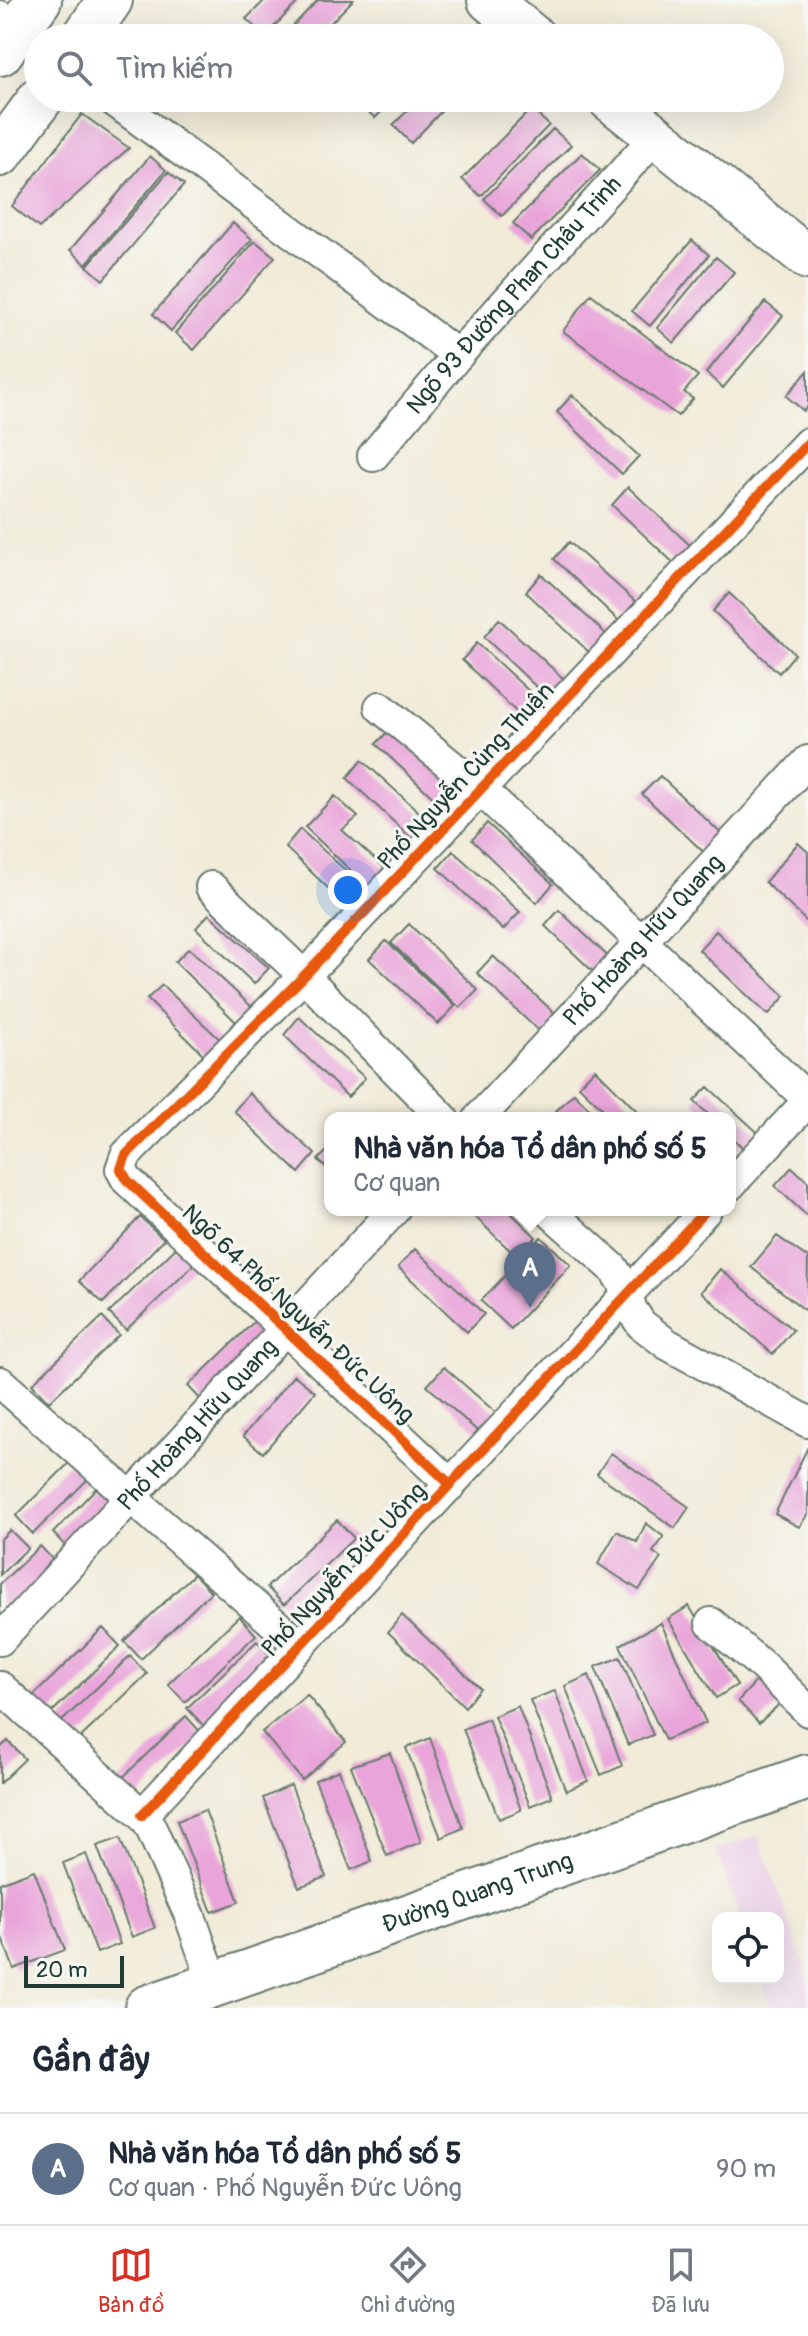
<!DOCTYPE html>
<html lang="vi">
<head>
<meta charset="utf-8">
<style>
  :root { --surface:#fff; --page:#f2f2f3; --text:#1f2937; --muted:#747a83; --line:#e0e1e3; --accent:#d93025 }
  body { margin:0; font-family:Pangolin,sans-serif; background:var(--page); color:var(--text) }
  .controls { position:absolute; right:24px; bottom:24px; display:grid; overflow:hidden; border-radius:16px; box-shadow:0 8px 32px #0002 }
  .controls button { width:72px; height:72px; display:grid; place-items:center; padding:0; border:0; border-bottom:2px solid var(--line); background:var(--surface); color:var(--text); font:40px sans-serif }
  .scale { position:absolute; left:24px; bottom:20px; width:100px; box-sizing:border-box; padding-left:8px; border:4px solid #1f3d34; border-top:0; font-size:22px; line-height:28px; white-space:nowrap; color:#1f3d34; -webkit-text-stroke:6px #f6f6f2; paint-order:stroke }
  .you { position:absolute; left:348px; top:890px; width:28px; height:28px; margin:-20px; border:6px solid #fff; border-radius:50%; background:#1a73e8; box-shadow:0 0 0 12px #1a73e833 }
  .badge { display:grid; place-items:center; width:52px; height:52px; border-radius:50%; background:var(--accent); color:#fff; font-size:26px; font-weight:700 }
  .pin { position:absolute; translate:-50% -66px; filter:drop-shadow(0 2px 4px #0008) }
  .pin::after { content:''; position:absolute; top:42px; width:28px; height:24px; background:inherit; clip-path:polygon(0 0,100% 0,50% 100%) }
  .popup { position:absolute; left:324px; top:1112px; width:412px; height:104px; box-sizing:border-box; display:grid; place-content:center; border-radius:16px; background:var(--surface); filter:drop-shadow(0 2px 6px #0005); font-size:26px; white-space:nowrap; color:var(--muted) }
  .popup b { font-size:30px; color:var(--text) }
  .popup::after { content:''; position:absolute; left:50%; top:100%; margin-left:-16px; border:16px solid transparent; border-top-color:var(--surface) }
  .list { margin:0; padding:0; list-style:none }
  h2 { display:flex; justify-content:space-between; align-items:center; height:104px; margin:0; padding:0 32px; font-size:34px }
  h2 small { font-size:26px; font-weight:400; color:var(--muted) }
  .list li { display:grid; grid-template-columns:52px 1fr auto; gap:24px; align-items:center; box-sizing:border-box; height:112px; padding:0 32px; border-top:2px solid var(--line) }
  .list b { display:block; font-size:30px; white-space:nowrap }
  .list p { margin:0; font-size:26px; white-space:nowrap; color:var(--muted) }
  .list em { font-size:26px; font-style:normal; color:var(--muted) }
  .icon { flex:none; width:44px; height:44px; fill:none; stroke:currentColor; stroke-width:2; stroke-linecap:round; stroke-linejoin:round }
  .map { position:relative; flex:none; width:808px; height:2008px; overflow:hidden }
  .search { position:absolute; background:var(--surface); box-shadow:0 8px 32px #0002; left:24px; right:24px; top:24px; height:88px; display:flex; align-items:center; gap:20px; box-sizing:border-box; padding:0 28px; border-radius:44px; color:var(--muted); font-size:30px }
  .sheet { height:216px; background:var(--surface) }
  nav { display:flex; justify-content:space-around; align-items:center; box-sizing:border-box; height:112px; border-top:2px solid var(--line); background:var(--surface); font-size:22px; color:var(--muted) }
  nav a { display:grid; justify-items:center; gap:4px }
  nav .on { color:var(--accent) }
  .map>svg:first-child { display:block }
  .built { fill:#ecd1ea }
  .building { fill:#e9a5da }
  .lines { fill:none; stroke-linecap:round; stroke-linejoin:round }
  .minor-casing { stroke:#687a6d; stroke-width:34 }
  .secondary-casing { stroke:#687a6d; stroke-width:46 }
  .primary-casing { stroke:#687a6d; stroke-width:48 }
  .minor { stroke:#fff; stroke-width:30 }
  .secondary { stroke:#fff; stroke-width:42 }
  .primary { stroke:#fff; stroke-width:44 }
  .cycleway-casing { stroke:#f6f6f2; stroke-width:15 }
  .cycleway { stroke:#e8590c; stroke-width:10 }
  .labels { text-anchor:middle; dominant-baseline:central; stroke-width:6; stroke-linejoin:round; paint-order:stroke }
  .street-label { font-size:24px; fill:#1f3d34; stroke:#f6f6f2 }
</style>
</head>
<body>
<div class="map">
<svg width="808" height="2008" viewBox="0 0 808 2008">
  <rect width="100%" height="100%" fill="#f6f6f2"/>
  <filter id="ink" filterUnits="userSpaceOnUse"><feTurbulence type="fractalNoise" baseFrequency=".0125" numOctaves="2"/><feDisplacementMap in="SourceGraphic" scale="16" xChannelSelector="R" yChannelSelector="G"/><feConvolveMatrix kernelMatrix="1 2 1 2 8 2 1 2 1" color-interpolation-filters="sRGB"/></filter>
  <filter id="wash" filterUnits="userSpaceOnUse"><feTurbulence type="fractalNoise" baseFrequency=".006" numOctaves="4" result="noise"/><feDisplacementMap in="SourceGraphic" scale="32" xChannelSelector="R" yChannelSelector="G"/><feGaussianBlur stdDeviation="1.8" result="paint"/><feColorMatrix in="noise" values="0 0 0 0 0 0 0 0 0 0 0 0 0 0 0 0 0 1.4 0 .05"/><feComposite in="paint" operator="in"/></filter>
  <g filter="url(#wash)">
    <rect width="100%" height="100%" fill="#f1ebd8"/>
    <!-- built -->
    <path class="built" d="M 759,1836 L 808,1977 L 808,2008 L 772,2008 L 761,1978 L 778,1978 L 778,1918 L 740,1918 L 716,1850 Z"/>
    <g id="blocks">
      <!-- building -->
      <path class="building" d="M 265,0 L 300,0 L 265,36 L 246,19 Z
        M 318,0 L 353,0 L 316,38 L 281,38 Z
        M 359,98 L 395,98 L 375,118 L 357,101 Z
        M 420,98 L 454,98 L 411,143 L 393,125 Z
        M 531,109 L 549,125 L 481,196 L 462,179 Z
        M 82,114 L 129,148 L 39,228 L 12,206 Z
        M 553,129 L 571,145 L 502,216 L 484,199 Z
        M 582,153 L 600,170 L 531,240 L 513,223 Z
        M 150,156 L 166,170 L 86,264 L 70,250 Z
        M 168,172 L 184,185 L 103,280 L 87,266 Z
        M 233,223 L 252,239 L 171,331 L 153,314 Z
        M 692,240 L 709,255 L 650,326 L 632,311 Z
        M 255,241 L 275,257 L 194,350 L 175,333 Z
        M 716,257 L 734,272 L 674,343 L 657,328 Z
        M 591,294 L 698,376 L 684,392 L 693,399 L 678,416 L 563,331 Z
        M 765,302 L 783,316 L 723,388 L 706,373 Z
        M 808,371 L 808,406 L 804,411 L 786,396 Z
        M 572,395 L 639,456 L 622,474 L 557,412 Z
        M 628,487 L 694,549 L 678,567 L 612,505 Z
        M 569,542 L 636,602 L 619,621 L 554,559 Z
        M 541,574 L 607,635 L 591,654 L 526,592 Z
        M 729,593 L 795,654 L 779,673 L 713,611 Z
        M 499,619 L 565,680 L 549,699 L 484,637 Z
        M 477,643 L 543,704 L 527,722 L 462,660 Z
        M 392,727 L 458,788 L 442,806 L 376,744 Z
        M 362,760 L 429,821 L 412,839 L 347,778 Z
        M 660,776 L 729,841 L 711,859 L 642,794 Z
        M 335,796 L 358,817 L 342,830 L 387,870 L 370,889 L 305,827 Z
        M 487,823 L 553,884 L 537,903 L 472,840 Z
        M 300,829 L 367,890 L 350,909 L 285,847 Z
        M 798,843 L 808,852 L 808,923 L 765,882 Z
        M 453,851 L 520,912 L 503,930 L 438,868 Z
        M 559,910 L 618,966 L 603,981 L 545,926 Z
        M 209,914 L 269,968 L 254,984 L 196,928 Z
        M 409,924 L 478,990 L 460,1008 L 391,943 Z
        M 716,931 L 785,996 L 768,1015 L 699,950 Z
        M 386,941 L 455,1006 L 438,1024 L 369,959 Z
        M 189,948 L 255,1010 L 240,1026 L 175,962 Z
        M 493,956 L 559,1017 L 543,1035 L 477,973 Z
        M 162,985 L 228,1047 L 212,1063 L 147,999 Z
        M 299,1017 L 365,1078 L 348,1097 L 284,1035 Z
        M 595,1069 L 644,1118 L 612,1118 L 579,1086 Z
        M 708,1087 L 767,1141 L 752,1157 L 730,1135 L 730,1118 L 712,1118 L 694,1101 Z
        M 249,1093 L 315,1154 L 299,1173 L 234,1111 Z
        M 574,1093 L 598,1118 L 549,1118 Z
        M 330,1148 L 330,1171 L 318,1160 Z
        M 792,1167 L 808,1182 L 808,1217 L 775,1186 Z
        M 468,1210 L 508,1210 L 536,1237 L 517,1257 Z
        M 140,1217 L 164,1239 L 103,1303 L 79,1281 Z
        M 777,1236 L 808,1258 L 807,1312 L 751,1267 Z
        M 541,1237 L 571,1265 L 511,1329 L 481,1301 Z
        M 179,1245 L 196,1263 L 126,1330 L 109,1313 Z
        M 415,1249 L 484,1314 L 467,1332 L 398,1267 Z
        M 720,1269 L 793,1330 L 773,1354 L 701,1292 Z
        M 102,1317 L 119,1335 L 49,1402 L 32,1384 Z
        M 258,1318 L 275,1337 L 205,1404 L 188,1386 Z
        M 444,1367 L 501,1417 L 483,1436 L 427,1386 Z
        M 294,1375 L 315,1392 L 263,1453 L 243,1436 Z
        M 808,1447 L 808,1514 L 799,1527 L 775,1514 Z
        M 611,1453 L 689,1507 L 675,1528 L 597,1474 Z
        M 74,1458 L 91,1476 L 33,1534 L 16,1516 Z
        M 104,1480 L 121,1498 L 70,1551 L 53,1533 Z
        M 337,1520 L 354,1538 L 284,1605 L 267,1587 Z
        M 646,1523 L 664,1537 L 653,1552 L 661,1558 L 639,1590 L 598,1564 L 617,1531 L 637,1542 Z
        M 10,1530 L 28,1548 L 0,1575 L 0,1540 Z
        M 40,1546 L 57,1564 L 0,1618 L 0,1584 Z
        M 194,1574 L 211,1592 L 141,1659 L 124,1641 Z
        M 689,1606 L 737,1685 L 716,1698 L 668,1619 Z
        M 402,1615 L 480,1688 L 465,1707 L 388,1632 Z
        M 239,1616 L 256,1635 L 185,1702 L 168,1684 Z
        M 661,1623 L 706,1723 L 665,1740 L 620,1645 Z
        M 103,1628 L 120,1646 L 50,1714 L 33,1696 Z
        M 257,1641 L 274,1659 L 204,1726 L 187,1708 Z
        M 130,1656 L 147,1674 L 77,1741 L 60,1723 Z
        M 620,1657 L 653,1735 L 628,1745 L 595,1667 Z
        M 589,1675 L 622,1766 L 601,1775 L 565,1686 Z
        M 761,1676 L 786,1698 L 759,1723 L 738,1701 Z
        M 555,1691 L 588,1781 L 566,1791 L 530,1700 Z
        M 307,1695 L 346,1742 L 302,1780 L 262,1732 Z
        M 518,1706 L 552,1797 L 530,1806 L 494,1716 Z
        M 186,1716 L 203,1735 L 133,1802 L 116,1784 Z
        M 488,1719 L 521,1810 L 499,1819 L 463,1729 Z
        M 430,1738 L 463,1828 L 441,1838 L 406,1748 Z
        M 8,1741 L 25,1759 L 0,1783 L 0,1748 Z
        M 390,1753 L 421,1842 L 387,1856 L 351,1766 Z
        M 339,1770 L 372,1861 L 351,1870 L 315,1780 Z
        M 291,1785 L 326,1877 L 299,1887 L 263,1798 Z
        M 205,1810 L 239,1902 L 212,1912 L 177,1821 Z
        M 120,1838 L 155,1928 L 132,1937 L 97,1846 Z
        M 86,1854 L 120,1944 L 97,1953 L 63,1863 Z
        M 34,1870 L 65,1950 L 14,1969 L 0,1932 L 0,1883 Z"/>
    </g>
  </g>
  <g filter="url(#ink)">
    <use href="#blocks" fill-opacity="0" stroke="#687a6d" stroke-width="2"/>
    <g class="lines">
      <!-- minor casing -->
      <g class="minor-casing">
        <g id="minor">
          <path d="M 0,16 L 38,45"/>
          <path d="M 110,98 L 458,355"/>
          <path id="s1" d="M 373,456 L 458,355 L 655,137"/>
          <path d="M 380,707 L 481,790 L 808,1099"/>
          <path d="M 211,887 L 304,976 L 443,1118"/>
          <path id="s2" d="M 479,1118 L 808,761"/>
          <path d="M 730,1185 L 808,1101"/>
          <path d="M 548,1210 L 613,1268 L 622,1282 L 632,1310 L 641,1324 L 667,1344 L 808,1422"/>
          <path d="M 0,1382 L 300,1646"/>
          <path d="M 451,1485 L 127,1180 L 121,1169 L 126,1155 L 304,976 L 808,443"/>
          <path d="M 711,1623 L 764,1667 L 808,1711"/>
          <path id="s3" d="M 0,1640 L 394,1210"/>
          <path d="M 0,1687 L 142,1815 L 150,1826 L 190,1916 L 214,1985"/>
          <path d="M 142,1815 L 706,1210"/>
        </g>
      </g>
      <!-- secondary casing -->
      <g class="secondary-casing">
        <path id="secondary" d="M 489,0 L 535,38
          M 608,98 L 808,258"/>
      </g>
      <!-- primary casing -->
      <g class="primary-casing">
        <g id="primary">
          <path d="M 84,38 L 110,0"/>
          <path d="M 0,53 L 39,0"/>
          <path d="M 0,154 L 41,98"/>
          <path id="s4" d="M 147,2008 L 808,1777"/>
        </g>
      </g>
      <!-- minor -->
      <use href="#minor" class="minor"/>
      <!-- secondary -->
      <use href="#secondary" class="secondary"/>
      <!-- primary -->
      <use href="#primary" class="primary"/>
      <!-- cycleway casing -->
      <g class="cycleway-casing">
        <path id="cycleway" d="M 451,1485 L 127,1180 L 121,1169 L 126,1155 L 304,976 L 808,443
          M 142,1815 L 706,1210"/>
      </g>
      <!-- cycleway -->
      <use href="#cycleway" class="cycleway"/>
    </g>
  </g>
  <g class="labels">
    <!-- street labels -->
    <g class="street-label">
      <text stroke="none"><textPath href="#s1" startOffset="214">Ngõ 93 Đường Phan Châu Trinh</textPath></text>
      <text transform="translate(466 776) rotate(-47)">Phố Nguyễn Củng Thuận</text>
      <text stroke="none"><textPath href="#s2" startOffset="242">Phố Hoàng Hữu Quang</textPath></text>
      <text transform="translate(298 1314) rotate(43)">Ngõ 64 Phố Nguyễn Đức Uông</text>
      <text stroke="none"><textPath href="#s3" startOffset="292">Phố Hoàng Hữu Quang</textPath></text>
      <text transform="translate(344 1570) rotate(-47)">Phố Nguyễn Đức Uông</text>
      <text stroke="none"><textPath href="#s4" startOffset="350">Đường Quang Trung</textPath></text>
    </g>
  </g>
</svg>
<div class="controls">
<button><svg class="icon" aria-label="locate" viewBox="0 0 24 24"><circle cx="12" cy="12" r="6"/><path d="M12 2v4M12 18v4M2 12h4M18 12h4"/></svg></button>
</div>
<div class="scale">20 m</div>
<div class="you"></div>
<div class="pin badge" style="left:530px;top:1308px;background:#5c6f8a">A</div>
<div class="popup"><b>Nhà văn hóa Tổ dân phố số 5</b>Cơ quan</div>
<div class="search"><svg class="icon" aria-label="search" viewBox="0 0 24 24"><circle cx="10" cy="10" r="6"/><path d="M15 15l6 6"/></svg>Tìm kiếm</div>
</div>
<section class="sheet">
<h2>Gần đây<small></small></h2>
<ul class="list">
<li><span class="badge" style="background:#5c6f8a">A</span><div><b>Nhà văn hóa Tổ dân phố số 5</b><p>Cơ quan · Phố Nguyễn Đức Uông</p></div><em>90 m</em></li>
</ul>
</section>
<nav>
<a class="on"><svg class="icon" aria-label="map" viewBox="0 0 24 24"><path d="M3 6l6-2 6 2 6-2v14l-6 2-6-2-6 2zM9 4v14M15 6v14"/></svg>Bản đồ</a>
<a><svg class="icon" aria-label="directions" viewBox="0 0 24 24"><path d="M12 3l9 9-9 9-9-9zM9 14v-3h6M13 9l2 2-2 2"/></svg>Chỉ đường</a>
<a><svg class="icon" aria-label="saved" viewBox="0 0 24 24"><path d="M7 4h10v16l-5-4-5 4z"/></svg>Đã lưu</a>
</nav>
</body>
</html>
